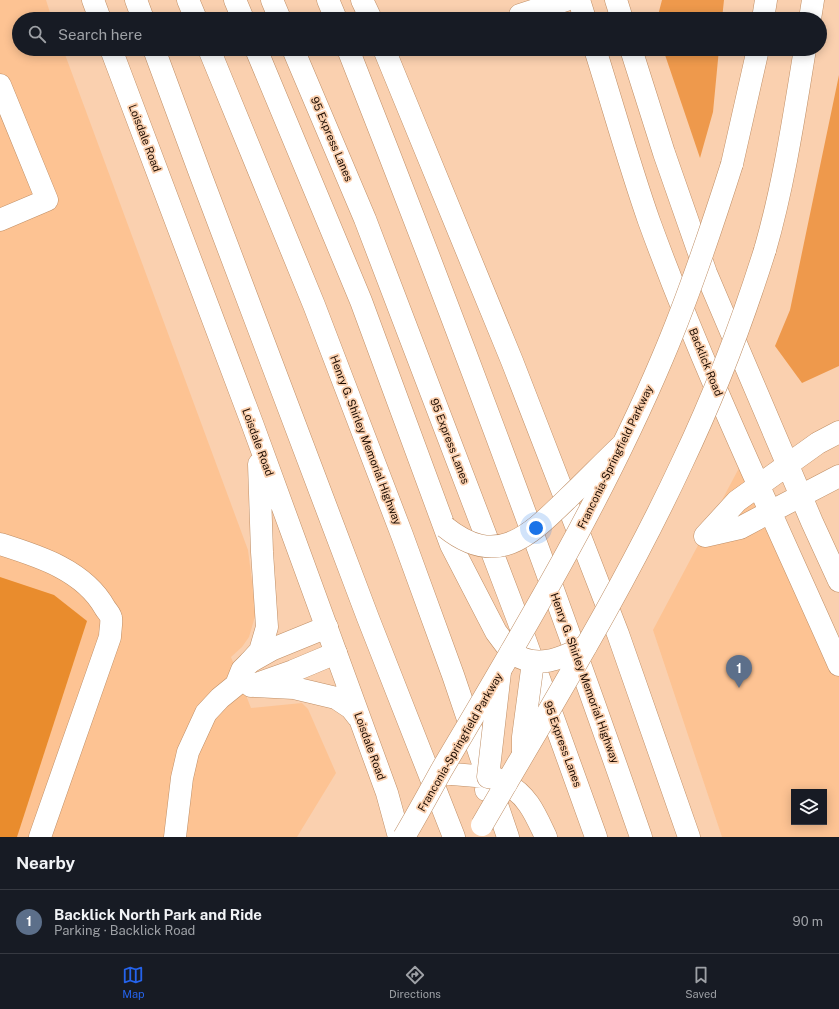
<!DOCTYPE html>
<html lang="en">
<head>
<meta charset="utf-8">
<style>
  :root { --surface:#171b24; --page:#20242c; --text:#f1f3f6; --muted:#9ea1a6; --line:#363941; --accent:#2563eb }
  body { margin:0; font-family:"Public Sans",sans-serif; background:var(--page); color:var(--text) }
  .controls { position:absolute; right:12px; bottom:12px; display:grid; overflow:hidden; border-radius:0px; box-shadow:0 2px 10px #0003 }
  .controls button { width:36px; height:36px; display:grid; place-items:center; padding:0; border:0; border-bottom:1px solid var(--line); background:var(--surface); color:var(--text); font:20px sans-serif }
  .you { position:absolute; left:536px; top:528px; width:14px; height:14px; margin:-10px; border:3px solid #fff; border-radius:50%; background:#1a73e8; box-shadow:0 0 0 6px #1a73e833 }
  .badge { display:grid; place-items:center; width:26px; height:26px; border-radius:50%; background:var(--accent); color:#fff; font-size:13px; font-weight:700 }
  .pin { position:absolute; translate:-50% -33px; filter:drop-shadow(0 1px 2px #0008) }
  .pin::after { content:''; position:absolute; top:21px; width:14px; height:12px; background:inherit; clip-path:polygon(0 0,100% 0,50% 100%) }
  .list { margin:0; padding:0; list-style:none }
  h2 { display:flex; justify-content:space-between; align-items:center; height:52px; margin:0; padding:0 16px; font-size:17px }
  h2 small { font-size:13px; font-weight:400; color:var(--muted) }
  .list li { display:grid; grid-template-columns:26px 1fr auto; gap:12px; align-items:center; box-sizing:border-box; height:64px; padding:0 16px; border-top:1px solid var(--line) }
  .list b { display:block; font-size:15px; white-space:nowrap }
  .list p { margin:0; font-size:13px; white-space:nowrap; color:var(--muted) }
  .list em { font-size:13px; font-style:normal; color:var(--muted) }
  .icon { flex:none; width:22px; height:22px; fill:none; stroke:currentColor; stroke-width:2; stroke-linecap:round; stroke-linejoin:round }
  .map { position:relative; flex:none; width:839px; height:837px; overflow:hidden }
  .search { position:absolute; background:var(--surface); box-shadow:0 2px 10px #0003; left:12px; right:12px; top:12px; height:44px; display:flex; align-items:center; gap:10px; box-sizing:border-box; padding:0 14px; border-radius:22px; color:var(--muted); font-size:15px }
  .sheet { height:116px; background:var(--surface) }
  nav { display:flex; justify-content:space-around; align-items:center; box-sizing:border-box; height:56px; border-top:1px solid var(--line); background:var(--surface); font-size:11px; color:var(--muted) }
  nav a { display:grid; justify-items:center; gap:2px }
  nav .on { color:var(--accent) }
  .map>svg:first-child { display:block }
  .built { fill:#fdc393; fill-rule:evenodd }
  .green { fill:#ee994c }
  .building { fill:#e98c2d }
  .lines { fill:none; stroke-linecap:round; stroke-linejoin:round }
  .minor-casing { stroke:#bf8e65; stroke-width:23 }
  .major-casing { stroke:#bf8e65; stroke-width:23 }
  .highway-casing { stroke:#bf8e65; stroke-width:23 }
  .minor { stroke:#fff; stroke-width:22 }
  .major { stroke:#fff; stroke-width:22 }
  .highway { stroke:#fff; stroke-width:22 }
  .major-bridge-casing { stroke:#bf8e65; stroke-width:23; stroke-linecap:butt }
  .highway-bridge-casing { stroke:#bf8e65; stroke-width:23; stroke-linecap:butt }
  .major-bridge { stroke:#fff; stroke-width:22 }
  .highway-bridge { stroke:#fff; stroke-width:22 }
  .labels { text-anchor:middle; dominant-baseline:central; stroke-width:3.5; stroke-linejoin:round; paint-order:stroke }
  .street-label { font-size:11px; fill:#1c0b00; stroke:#fad0af }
</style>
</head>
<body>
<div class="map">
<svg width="839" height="837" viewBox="0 0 839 837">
  <rect width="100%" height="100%" fill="#fad0af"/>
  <!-- built -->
  <path class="built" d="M 0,0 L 46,0 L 52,19 L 19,19 L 19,49 L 63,49 L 248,550 L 256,613 L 249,637 L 242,647 L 231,657 L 251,708 L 302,703 L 308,709 L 336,773 L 297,837 L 0,837 Z
    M 747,453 L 839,658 L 839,837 L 722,837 L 653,630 ZM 794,792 L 824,792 L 824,822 L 794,822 Z"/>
  <!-- green -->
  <path class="green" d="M 662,0 L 724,0 L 722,19 L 657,19 Z
    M 663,49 L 719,49 L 713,112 L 700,158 Z
    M 839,75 L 839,366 L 802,383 L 775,346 L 790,310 Z"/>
  <!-- building -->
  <path class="building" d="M 0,577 L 54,595 L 87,621 L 17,837 L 0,837 Z"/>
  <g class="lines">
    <!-- minor casing -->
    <g class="minor-casing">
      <path id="minor" d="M 520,15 L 566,0
        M 0,85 L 47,200 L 0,220
        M 705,536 L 737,501 L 758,486
        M 705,536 L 740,528 L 770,512
        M 0,544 C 38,556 84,570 105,608 C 107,611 111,615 111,618 C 112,623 110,631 110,637 L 40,837
        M 251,686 L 293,671 L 336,653
        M 175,837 L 182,778 L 188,752 L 206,713 L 220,698 L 236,685 L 242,670 L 250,662 L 273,649 L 327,627"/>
    </g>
    <!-- major casing -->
    <g class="major-casing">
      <path id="major" d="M 93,0 L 100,19
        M 579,0 L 585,19
        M 616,0 L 622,19
        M 763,19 L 766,0
        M 810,19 L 813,0
        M 111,49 L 252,423 L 387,793 L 399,837
        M 595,49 C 613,106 629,164 649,221 C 704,372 774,518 839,665
        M 631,49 L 664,153 L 706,273 L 812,522 L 839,581
        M 732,164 L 758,49
        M 765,250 C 784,184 794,116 805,49
        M 758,486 L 818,443 L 839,432
        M 770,512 L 839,476
        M 250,662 L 260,651 L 267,627 L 262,552 L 259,464
        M 255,686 L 294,688 L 336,698 L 351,708 L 358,717"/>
    </g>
    <!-- highway casing -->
    <g class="highway-casing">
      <path id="highway" d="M 136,0 L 143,19
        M 188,0 L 196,19
        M 235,0 L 243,19
        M 272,0 L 280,19
        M 328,0 L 336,19
        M 362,0 L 371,19
        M 154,49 L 201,176 L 368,618 L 454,837
        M 209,49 L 314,305 L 402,535 L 453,675 L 508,837
        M 256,49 L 361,301 L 451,545 L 496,632 L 511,652
        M 293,49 L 365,219 L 518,620 L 596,837
        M 348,49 C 451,310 549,572 641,837
        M 384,49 L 512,361 L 618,634 L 689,837
        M 440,773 L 488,777 L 486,790
        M 506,784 C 528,795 536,816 546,837"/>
    </g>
    <!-- minor -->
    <use href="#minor" class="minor"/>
    <!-- major -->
    <use href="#major" class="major"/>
    <!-- highway -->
    <use href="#highway" class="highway"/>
    <!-- major-bridge casing -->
    <g class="major-bridge-casing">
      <path id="major-bridge" d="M 482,825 C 551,706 624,588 682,463 C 715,394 742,323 765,250
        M 404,837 C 417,815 429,793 441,771 C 520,637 601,503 662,359 C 689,296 711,230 732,164"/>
    </g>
    <!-- highway-bridge casing -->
    <g class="highway-bridge-casing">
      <path id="highway-bridge" d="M 445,527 C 497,569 529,536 568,498 C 586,481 603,463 621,446
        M 511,652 C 536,671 562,658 586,646
        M 500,672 L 488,777 L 495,778 L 506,784
        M 523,754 L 523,737 L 533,662"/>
    </g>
    <!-- major-bridge -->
    <use href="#major-bridge" class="major-bridge"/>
    <!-- highway-bridge -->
    <use href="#highway-bridge" class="highway-bridge"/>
  </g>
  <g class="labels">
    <!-- street labels -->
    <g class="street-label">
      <text transform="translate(145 138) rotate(69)">Loisdale Road</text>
      <text transform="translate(332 139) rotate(67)">95 Express Lanes</text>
      <text transform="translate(706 362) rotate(68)">Backlick Road</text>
      <text transform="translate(366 440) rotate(69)">Henry G. Shirley Memorial Highway</text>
      <text transform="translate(450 441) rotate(69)">95 Express Lanes</text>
      <text transform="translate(258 442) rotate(70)">Loisdale Road</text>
      <text transform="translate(615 457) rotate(-64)">Franconia-Springfield Parkway</text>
      <text transform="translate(585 678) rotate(70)">Henry G. Shirley Memorial Highway</text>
      <text transform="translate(460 742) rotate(-60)">Franconia-Springfield Parkway</text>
      <text transform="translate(563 744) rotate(70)">95 Express Lanes</text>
      <text transform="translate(370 746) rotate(70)">Loisdale Road</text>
    </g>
  </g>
</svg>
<div class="controls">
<button><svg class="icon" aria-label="layers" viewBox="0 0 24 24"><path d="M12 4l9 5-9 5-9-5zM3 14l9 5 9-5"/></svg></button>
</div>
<div class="you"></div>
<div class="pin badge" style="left:739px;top:688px;background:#5c6f8a">1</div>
<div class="search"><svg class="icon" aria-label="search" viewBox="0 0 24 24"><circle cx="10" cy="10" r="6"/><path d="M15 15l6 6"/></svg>Search here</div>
</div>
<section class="sheet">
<h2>Nearby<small></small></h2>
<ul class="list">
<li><span class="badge" style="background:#5c6f8a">1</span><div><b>Backlick North Park and Ride</b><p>Parking · Backlick Road</p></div><em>90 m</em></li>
</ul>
</section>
<nav>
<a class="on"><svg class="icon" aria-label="map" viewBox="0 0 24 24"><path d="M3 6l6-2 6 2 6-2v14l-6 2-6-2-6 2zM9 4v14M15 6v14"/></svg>Map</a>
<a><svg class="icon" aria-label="directions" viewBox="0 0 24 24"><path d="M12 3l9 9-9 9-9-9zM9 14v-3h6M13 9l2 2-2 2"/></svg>Directions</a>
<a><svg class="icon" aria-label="saved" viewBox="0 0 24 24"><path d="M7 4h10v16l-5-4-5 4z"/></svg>Saved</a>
</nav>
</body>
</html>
